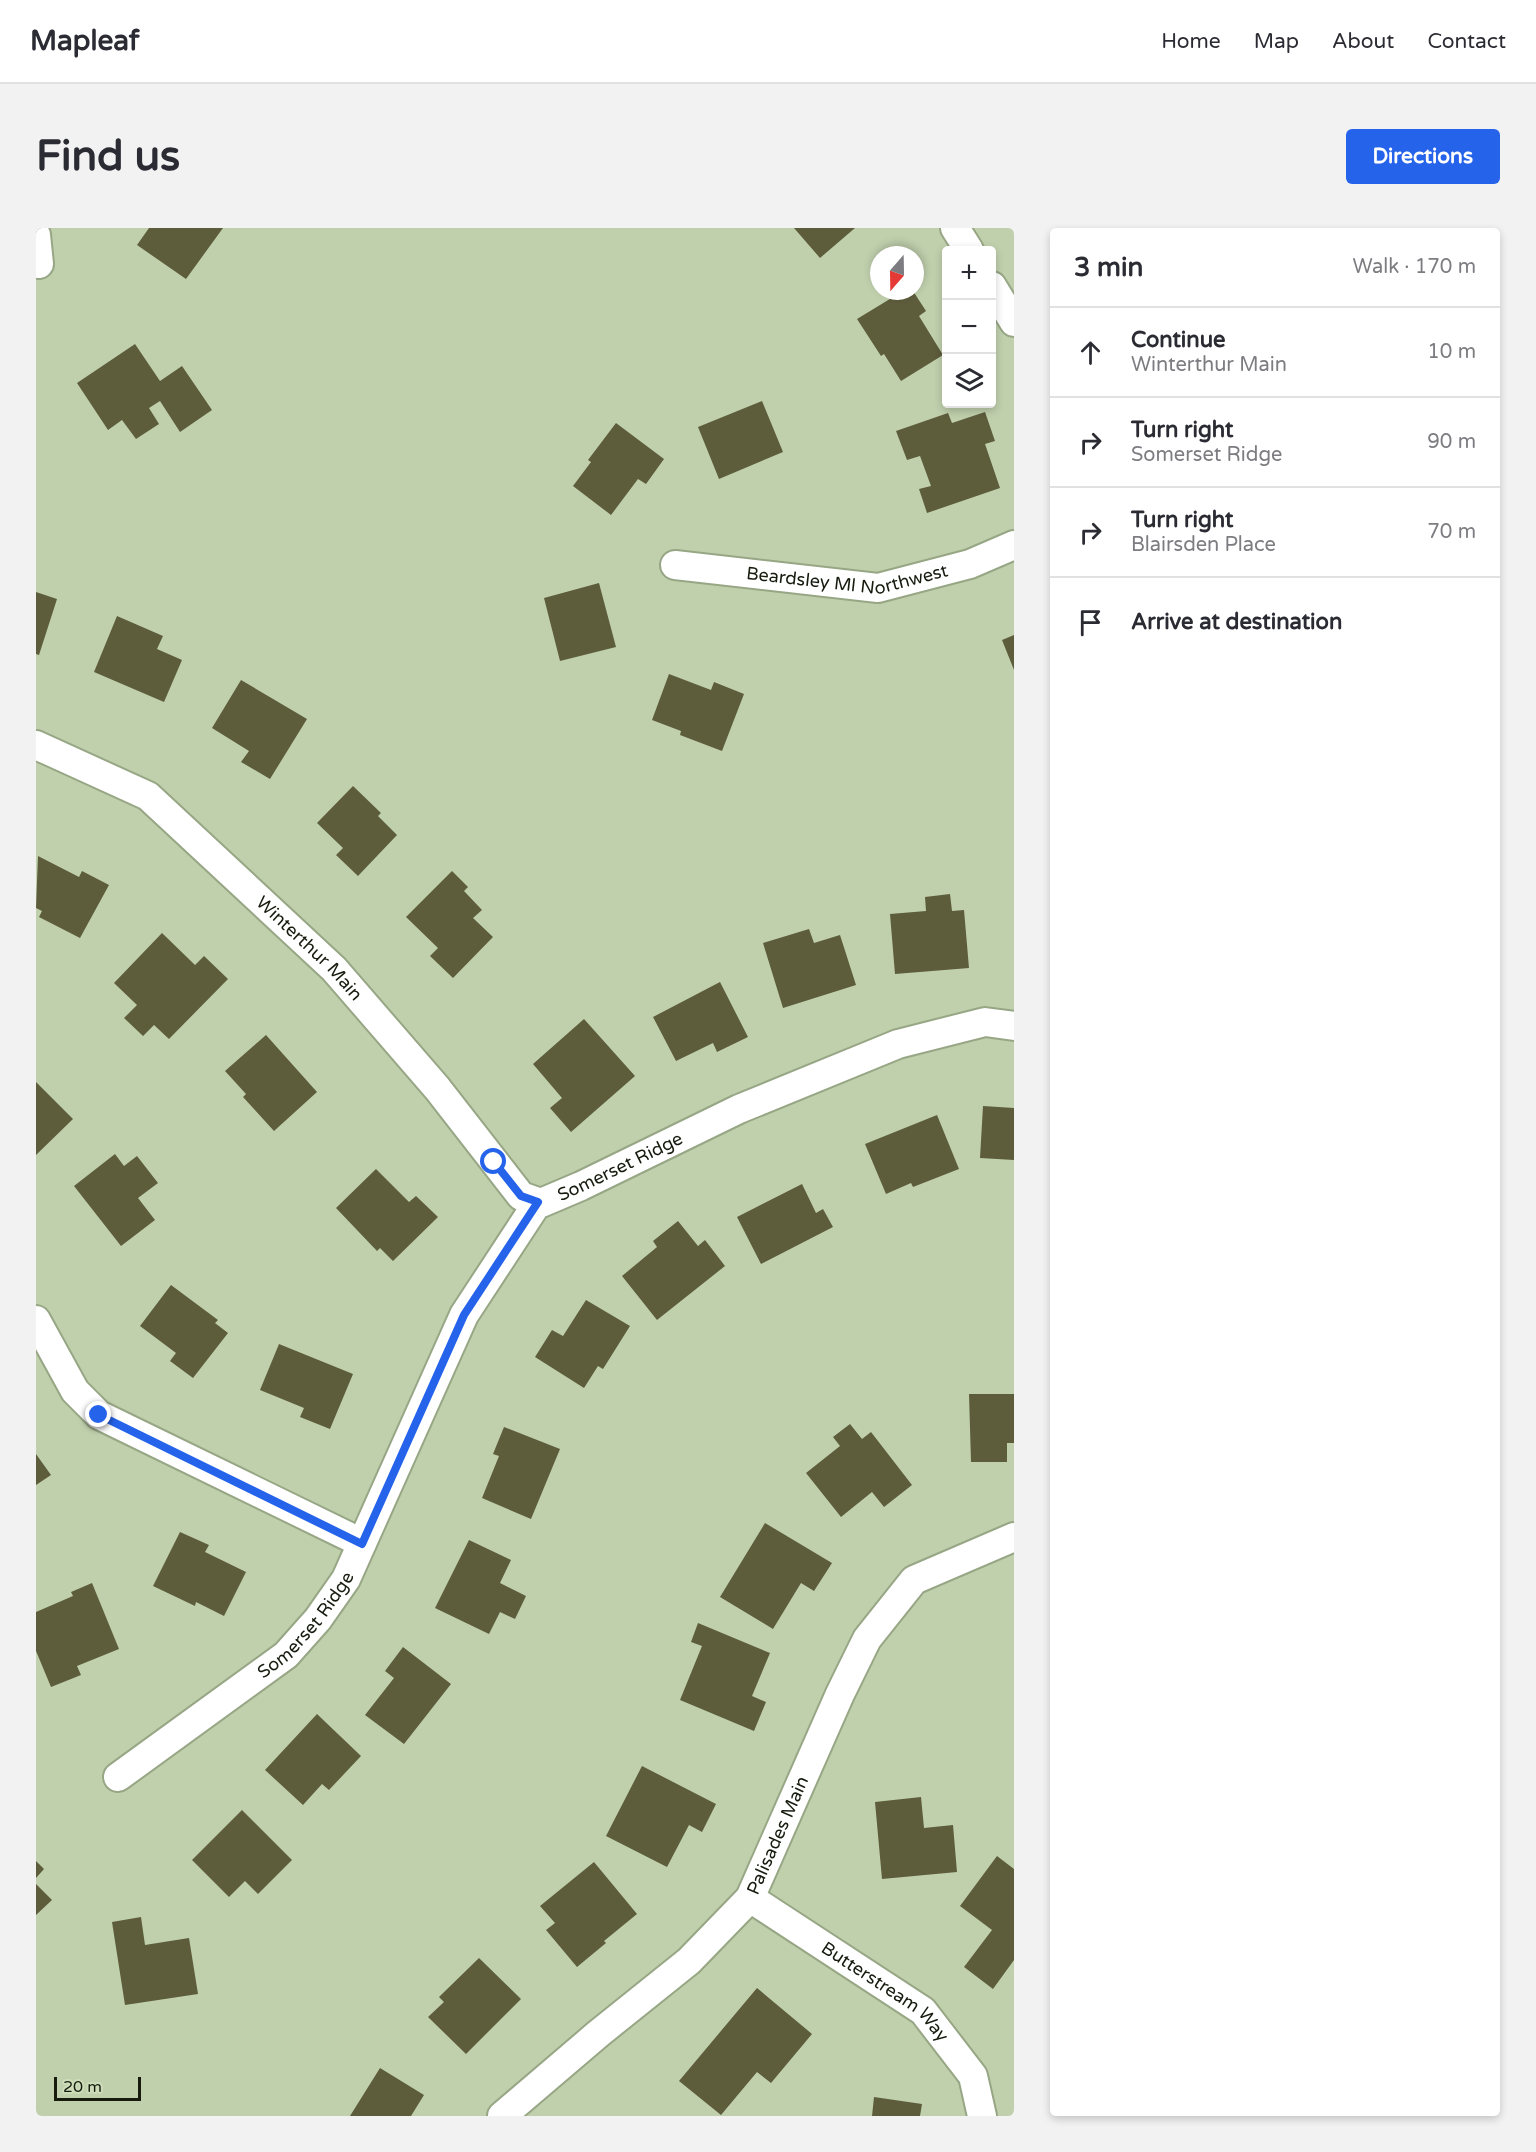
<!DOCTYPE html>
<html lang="en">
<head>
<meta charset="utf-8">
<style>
  :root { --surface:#fff; --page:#f2f2f3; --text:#2b2b33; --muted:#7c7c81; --line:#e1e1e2; --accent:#2563eb }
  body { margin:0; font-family:"Varela Round",sans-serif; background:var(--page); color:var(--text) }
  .controls { position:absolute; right:18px; top:18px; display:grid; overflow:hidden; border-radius:6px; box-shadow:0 3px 9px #0003 }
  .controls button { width:54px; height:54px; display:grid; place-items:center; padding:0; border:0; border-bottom:2px solid var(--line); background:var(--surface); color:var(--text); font:30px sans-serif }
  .compass { position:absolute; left:834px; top:18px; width:54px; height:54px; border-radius:50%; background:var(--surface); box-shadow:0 3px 9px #0003; rotate:200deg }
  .scale { position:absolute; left:18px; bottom:15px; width:87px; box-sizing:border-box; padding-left:6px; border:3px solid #161b0e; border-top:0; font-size:16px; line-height:21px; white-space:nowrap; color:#161b0e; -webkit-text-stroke:4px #cdddb9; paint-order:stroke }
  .stop { position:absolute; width:18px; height:18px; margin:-14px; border:4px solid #2563eb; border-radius:50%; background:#fff }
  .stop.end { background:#2563eb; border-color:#fff; box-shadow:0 2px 6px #0008 }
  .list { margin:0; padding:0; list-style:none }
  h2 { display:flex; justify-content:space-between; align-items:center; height:78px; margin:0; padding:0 24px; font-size:26px }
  h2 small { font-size:20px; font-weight:400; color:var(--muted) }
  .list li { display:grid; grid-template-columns:39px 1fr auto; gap:18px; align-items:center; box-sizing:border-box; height:90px; padding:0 24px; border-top:2px solid var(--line) }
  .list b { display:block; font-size:22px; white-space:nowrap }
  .list p { margin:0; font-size:20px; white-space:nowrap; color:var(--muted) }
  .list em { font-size:20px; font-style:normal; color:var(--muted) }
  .icon { flex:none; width:33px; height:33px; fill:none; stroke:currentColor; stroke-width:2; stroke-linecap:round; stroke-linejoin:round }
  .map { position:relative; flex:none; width:978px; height:1888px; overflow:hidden; border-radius:6px }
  header { display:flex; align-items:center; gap:36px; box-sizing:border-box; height:84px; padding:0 30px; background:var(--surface); border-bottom:2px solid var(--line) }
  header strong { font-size:28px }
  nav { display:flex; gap:33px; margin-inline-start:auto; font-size:21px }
  .intro { display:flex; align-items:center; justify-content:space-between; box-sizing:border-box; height:144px; padding:0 36px }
  h1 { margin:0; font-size:42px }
  .button { padding:15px 27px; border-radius:6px; background:var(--accent); color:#fff; font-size:21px; font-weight:700 }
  main { display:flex; gap:36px; padding:0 36px }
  aside { flex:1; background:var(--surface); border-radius:6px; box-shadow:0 3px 9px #0003 }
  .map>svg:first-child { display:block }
  .building { fill:#5d5c3b }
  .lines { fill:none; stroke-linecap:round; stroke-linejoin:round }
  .minor-casing { stroke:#97a684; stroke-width:32 }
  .minor { stroke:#fff; stroke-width:28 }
  .route { stroke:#2563eb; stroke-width:8 }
  .labels { text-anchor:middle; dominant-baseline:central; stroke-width:6; stroke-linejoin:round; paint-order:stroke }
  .street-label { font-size:18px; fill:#161b0e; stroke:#cdddb9 }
</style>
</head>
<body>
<header>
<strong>Mapleaf</strong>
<nav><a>Home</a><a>Map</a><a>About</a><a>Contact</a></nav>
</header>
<div class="intro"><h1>Find us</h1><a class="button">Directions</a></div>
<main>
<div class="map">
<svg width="978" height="1888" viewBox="0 0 978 1888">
  <rect width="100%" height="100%" fill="#c0d0ad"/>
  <!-- building -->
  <path class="building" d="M 113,0 L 187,0 L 150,51 L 101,17 Z
    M 758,0 L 819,0 L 784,30 Z
    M 867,63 L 877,63 L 890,83 L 883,88 L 907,127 L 865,153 L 848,126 L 845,128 L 821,91 Z
    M 99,116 L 124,153 L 146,138 L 176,182 L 144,204 L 124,173 L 113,180 L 123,196 L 100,211 L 86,192 L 72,202 L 41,155 Z
    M 726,173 L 747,224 L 683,251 L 662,199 Z
    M 949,184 L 959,213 L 949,216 L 964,260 L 891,285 L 883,261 L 895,258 L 884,228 L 871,232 L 860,203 L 912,185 L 916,195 Z
    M 580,195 L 628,231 L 610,256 L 602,251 L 575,287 L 537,258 L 555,234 L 552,232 Z
    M 563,355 L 580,419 L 524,433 L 508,370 Z
    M 0,364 L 21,371 L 3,427 L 0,426 Z
    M 81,388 L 127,408 L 121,421 L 146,432 L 128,474 L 58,444 Z
    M 978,407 L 978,442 L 966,412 Z
    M 633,446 L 675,462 L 678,454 L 708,466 L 686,523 L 644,507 L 645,503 L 616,492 Z
    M 205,452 L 271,491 L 234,551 L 205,534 L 213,523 L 176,500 Z
    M 317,558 L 345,585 L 342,588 L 361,607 L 322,648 L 300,627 L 307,620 L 281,595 Z
    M 2,628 L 43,649 L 46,643 L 73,657 L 44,710 L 3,689 L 6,683 L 0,680 Z
    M 416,643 L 432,659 L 428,663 L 446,682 L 437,690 L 457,709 L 417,750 L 394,728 L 402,720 L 370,689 Z
    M 914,666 L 916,683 L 928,682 L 933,740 L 859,746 L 854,686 L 890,683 L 889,669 Z
    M 773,701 L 778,715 L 804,707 L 820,757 L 747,780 L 727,715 Z
    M 126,705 L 159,737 L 168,728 L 192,751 L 133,811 L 118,797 L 107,808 L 88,790 L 101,777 L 78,755 Z
    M 684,754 L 712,809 L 681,824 L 677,815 L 640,833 L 617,789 Z
    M 548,791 L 599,848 L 535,904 L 514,880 L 526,870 L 497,836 Z
    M 230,807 L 281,864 L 238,903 L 207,869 L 210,866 L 189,843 Z
    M 0,854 L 37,891 L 0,927 Z
    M 947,878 L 978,880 L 978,932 L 944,930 Z
    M 901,887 L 923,941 L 877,959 L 875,955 L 850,966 L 829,916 Z
    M 79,926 L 88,938 L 101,928 L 122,955 L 102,970 L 119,992 L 85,1018 L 38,958 Z
    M 340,941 L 373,974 L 380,968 L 402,989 L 357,1033 L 344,1020 L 341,1023 L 300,980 Z
    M 766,956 L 780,985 L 787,981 L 797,999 L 725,1036 L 701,989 Z
    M 642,993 L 662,1018 L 669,1012 L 689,1038 L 621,1092 L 586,1048 L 621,1019 L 617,1013 Z
    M 135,1057 L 182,1092 L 179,1095 L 192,1105 L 157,1150 L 134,1133 L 140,1125 L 104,1098 Z
    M 550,1072 L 594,1098 L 567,1141 L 562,1138 L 548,1160 L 499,1129 L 516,1102 L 527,1108 Z
    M 243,1116 L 317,1146 L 294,1201 L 264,1189 L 268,1180 L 224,1162 Z
    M 933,1166 L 978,1166 L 978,1215 L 971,1215 L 971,1234 L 935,1234 Z
    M 814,1196 L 826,1211 L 835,1204 L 876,1257 L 848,1279 L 836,1264 L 805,1289 L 770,1245 L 804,1218 L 797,1209 Z
    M 468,1199 L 524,1221 L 495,1291 L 446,1270 L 463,1228 L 457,1226 Z
    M 0,1226 L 15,1247 L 0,1257 Z
    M 729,1295 L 796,1335 L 778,1363 L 765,1355 L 737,1401 L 684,1369 Z
    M 144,1304 L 173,1317 L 169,1324 L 210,1344 L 188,1388 L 160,1374 L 159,1378 L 117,1358 Z
    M 433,1312 L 475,1332 L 464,1355 L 490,1368 L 479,1391 L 464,1384 L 453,1406 L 399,1380 Z
    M 56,1355 L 83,1421 L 41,1438 L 45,1447 L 15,1459 L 0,1423 L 0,1384 L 37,1368 L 35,1364 Z
    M 662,1395 L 734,1425 L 716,1468 L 730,1474 L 718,1503 L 644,1472 L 666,1418 L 655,1414 Z
    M 367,1419 L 415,1456 L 368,1516 L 329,1487 L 358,1450 L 349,1443 Z
    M 281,1486 L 325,1528 L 293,1562 L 286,1556 L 267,1577 L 229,1542 Z
    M 606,1538 L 680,1576 L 666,1604 L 653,1597 L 631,1639 L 570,1608 Z
    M 885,1569 L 888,1600 L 917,1597 L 921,1644 L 846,1651 L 839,1574 Z
    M 206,1582 L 256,1632 L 222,1666 L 209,1653 L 193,1669 L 156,1632 Z
    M 961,1628 L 978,1641 L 978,1732 L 957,1761 L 928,1739 L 956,1702 L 924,1678 Z
    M 0,1633 L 8,1641 L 0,1650 Z
    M 558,1634 L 601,1686 L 568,1713 L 570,1715 L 541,1739 L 510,1702 L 519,1695 L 504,1678 Z
    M 0,1656 L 16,1672 L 0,1687 Z
    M 105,1689 L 109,1717 L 153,1710 L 162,1766 L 89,1777 L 76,1694 Z
    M 443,1730 L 485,1771 L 430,1826 L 392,1789 L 408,1774 L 403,1769 Z
    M 721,1760 L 776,1806 L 735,1855 L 721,1844 L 685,1887 L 643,1853 Z
    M 344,1840 L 388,1867 L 375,1888 L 314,1888 Z
    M 838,1869 L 886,1876 L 884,1888 L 836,1888 Z"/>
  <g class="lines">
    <!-- minor casing -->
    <g class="minor-casing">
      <g id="minor">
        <path d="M 919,0 L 933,22"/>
        <path d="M 0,7 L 3,36"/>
        <path d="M 956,58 L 978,94"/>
        <path id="s1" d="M 639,337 L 842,360 L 934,336 L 978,317"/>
        <path id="s2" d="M 0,517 L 112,568 L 298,741 L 401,860 L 485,968 L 502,974"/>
        <path d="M 0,1092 L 39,1163 L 63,1187 L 326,1315"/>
        <path id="s3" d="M 82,1549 L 250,1427 L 282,1391 L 310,1351 L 428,1087 L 502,974 L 505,975 L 545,958 L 703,881 L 862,816 L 949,794 L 978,798"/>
        <path id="s4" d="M 714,1670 L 887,1783 L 937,1848 L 946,1888"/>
        <path id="s5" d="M 466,1888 L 562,1806 L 653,1733 L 714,1670 L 804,1466 L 831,1411 L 878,1352 L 978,1309"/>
      </g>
    </g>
    <!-- minor -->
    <use href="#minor" class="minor"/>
  </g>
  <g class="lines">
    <!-- route -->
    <path class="route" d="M 63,1187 L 326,1316 L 428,1087 L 502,974 L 485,968 L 458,934"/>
  </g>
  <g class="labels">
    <!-- street labels -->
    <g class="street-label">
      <text stroke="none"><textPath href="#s1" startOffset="174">Beardsley Ml Northwest</textPath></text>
      <text stroke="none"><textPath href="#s2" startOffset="345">Winterthur Main</textPath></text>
      <text stroke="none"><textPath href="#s3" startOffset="819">Somerset Ridge</textPath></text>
      <text stroke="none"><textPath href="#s3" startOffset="243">Somerset Ridge</textPath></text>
      <text stroke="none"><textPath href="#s5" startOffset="399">Palisades Main</textPath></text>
      <text stroke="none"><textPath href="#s4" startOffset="165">Butterstream Way</textPath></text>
    </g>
  </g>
</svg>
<div class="controls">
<button>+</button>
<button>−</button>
<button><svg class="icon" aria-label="layers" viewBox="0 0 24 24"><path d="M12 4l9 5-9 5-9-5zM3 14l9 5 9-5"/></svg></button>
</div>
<svg class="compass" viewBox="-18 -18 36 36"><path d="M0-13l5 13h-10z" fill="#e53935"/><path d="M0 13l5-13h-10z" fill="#7c7c81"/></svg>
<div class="scale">20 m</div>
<div class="stop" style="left:458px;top:934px"></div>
<div class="stop end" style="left:63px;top:1187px"></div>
</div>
<aside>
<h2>3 min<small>Walk · 170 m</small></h2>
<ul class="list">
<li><svg class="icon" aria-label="ahead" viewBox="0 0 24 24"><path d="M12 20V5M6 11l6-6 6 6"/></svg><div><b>Continue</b><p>Winterthur Main</p></div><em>10 m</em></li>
<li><svg class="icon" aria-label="right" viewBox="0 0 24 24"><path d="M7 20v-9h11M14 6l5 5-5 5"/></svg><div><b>Turn right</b><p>Somerset Ridge</p></div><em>90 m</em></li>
<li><svg class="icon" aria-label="right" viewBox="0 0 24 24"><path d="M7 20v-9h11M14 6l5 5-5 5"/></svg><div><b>Turn right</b><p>Blairsden Place</p></div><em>70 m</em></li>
<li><svg class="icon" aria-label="arrive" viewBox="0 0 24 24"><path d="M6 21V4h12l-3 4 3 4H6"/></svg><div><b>Arrive at destination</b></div></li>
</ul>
</aside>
</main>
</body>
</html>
